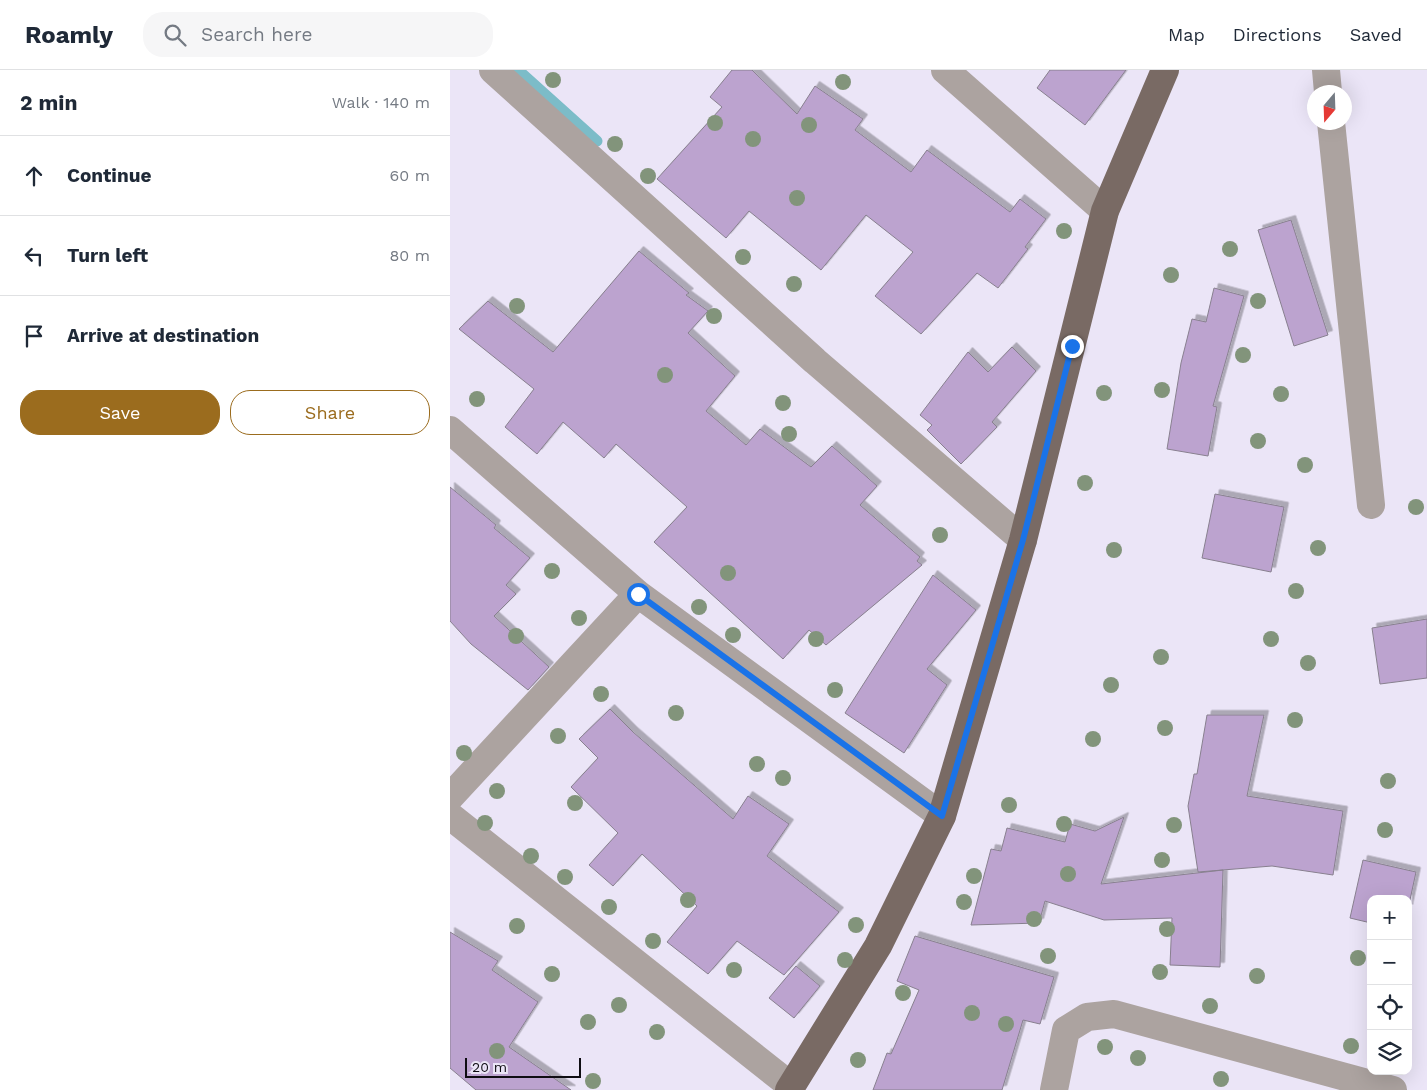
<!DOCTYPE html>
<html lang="en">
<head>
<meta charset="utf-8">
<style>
  :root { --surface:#fff; --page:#f6f6f7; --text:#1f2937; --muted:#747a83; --line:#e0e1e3; --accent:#9b6c1e }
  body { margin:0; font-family:"Work Sans",sans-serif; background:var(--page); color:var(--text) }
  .controls { position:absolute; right:15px; bottom:15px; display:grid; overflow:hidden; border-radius:10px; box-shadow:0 5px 20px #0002 }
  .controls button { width:45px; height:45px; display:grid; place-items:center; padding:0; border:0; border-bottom:1px solid var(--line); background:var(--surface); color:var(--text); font:25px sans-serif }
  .compass { position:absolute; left:857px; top:15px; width:45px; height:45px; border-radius:50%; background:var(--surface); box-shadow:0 5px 20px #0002; rotate:199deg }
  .scale { position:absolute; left:15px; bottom:12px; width:116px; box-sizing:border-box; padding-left:5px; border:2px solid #0f0d13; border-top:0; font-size:14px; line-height:18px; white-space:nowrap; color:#0f0d13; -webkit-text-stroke:4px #ebe5f7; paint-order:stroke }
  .stop { position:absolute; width:15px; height:15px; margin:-11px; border:4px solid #1a73e8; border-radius:50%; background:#fff }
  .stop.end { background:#1a73e8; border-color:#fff; box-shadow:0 1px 5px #0008 }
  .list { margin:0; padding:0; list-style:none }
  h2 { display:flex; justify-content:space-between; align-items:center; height:65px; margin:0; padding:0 20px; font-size:21px }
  h2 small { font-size:16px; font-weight:400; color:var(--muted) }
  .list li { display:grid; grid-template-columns:32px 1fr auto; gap:15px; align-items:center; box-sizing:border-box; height:80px; padding:0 20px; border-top:1px solid var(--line) }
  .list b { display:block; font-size:19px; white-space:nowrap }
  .list em { font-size:16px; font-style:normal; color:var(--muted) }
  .actions { display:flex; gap:10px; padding:15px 20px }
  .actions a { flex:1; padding:11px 0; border:1px solid var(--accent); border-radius:20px; text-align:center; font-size:18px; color:var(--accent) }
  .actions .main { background:var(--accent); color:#fff }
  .icon { flex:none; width:28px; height:28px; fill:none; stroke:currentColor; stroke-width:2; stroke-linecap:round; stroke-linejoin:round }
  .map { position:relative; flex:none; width:977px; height:1020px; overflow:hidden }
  header { display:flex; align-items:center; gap:30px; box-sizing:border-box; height:70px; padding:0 25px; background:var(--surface); border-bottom:1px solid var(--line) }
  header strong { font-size:24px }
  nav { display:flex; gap:28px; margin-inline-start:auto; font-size:18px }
  .search { width:350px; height:45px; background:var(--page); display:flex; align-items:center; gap:12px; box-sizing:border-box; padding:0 18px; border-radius:20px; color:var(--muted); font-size:19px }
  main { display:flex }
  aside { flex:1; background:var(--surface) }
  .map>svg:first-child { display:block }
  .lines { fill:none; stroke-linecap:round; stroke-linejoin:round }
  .stream { stroke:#7cbcc8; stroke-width:11 }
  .building { fill:#bca3cf; stroke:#88808f; filter:url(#shadow) }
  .minor { stroke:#aca3a0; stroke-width:28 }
  .major { stroke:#796a64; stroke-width:28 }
  .tree { fill:#82947b }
  .route { stroke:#1a73e8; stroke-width:6 }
</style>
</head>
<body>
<header>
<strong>Roamly</strong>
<div class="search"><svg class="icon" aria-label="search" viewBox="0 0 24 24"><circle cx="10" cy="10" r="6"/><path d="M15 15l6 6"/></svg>Search here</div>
<nav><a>Map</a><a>Directions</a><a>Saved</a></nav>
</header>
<main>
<aside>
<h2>2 min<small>Walk · 140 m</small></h2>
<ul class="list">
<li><svg class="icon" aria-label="ahead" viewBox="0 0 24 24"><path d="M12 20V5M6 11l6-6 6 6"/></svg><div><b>Continue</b></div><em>60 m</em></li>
<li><svg class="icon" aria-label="left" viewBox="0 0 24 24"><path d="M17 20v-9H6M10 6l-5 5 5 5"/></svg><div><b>Turn left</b></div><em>80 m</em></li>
<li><svg class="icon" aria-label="arrive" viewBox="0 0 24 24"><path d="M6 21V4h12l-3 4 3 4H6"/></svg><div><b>Arrive at destination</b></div></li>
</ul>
<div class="actions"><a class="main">Save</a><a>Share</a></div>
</aside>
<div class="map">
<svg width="977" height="1020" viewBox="0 0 977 1020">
  <defs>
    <filter id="shadow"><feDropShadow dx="4.5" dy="-4.5" stdDeviation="0" flood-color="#0004"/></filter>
  </defs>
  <rect width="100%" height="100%" fill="#ebe5f7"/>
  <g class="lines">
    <!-- stream -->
    <path class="stream" d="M 68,0 L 147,71"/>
  </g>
  <!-- building -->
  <path class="building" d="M 282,0 L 302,0 L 347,44 L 365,16 L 413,49 L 405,60 L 461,102 L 477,80 L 560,142 L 570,129 L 596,149 L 575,177 L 578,179 L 548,218 L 527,203 L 471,264 L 425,226 L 463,182 L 416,145 L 371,200 L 299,141 L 276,168 L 207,109 L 272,37 L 260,27 Z
    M 600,0 L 676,0 L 635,55 L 587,18 Z
    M 841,150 L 878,265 L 844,276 L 808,160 Z
    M 189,181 L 239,223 L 236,225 L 258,241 L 238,263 L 285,306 L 256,341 L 296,375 L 310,359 L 361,397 L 382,376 L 427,416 L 410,435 L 470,487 L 467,491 L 472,495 L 376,575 L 359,560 L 333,589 L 204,472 L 237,437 L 166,374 L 154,388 L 113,352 L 87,384 L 55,357 L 84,319 L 9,259 L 38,231 L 103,282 Z
    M 764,218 L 794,226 L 763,336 L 767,337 L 758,386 L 717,379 L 731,293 L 742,249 L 756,252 Z
    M 562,277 L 586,301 L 542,352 L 547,357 L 511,394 L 477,360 L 482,355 L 470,345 L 518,282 L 538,302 Z
    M 0,417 L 46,455 L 44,458 L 80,488 L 56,515 L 66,524 L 44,546 L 99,597 L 78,620 L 21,574 L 0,551 Z
    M 765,424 L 834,437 L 821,502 L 752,488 Z
    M 483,505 L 526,540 L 477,599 L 497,615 L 454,683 L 395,643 Z
    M 977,549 L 977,608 L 930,614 L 922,558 Z
    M 160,639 L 183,662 L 283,749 L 298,726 L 339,754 L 317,786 L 389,842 L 334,905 L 287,871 L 258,904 L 217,872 L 247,836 L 192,784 L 163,816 L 139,795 L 168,763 L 121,717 L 148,688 L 129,669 Z
    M 757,645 L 814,645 L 797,726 L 893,741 L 883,805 L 822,796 L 748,802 L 738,736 L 744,704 L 747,704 Z
    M 674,747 L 651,814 L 773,800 L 770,897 L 720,895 L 722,848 L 654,850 L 595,831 L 589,853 L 521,855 L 541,779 L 551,781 L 557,758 L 615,772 L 620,754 L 645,761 Z
    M 913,790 L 966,802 L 958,839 L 958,829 L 921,829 L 921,853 L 900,848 Z
    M 0,862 L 48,891 L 42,900 L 88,932 L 59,977 L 121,1020 L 26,1020 L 0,998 Z
    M 465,866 L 604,907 L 590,954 L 573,950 L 552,1020 L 423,1020 L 437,983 L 441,984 L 469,920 L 447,911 Z
    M 346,896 L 370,916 L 344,948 L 319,928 Z"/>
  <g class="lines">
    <!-- minor -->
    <path class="minor" d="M 43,0 L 365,291 L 573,470
      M 495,0 L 655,141
      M 876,0 L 878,22
      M 881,52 L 921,435
      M 0,360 L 188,524 L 492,746
      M 0,727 L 188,524
      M 0,746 L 341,1016
      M 604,1020 L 616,960 L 637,947 L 664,944 L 943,1020"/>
    <!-- major -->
    <path class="major" d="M 339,1020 L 428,876 L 492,746 L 573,470 L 655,141 L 715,0"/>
  </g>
  <!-- trees -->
  <g class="tree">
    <circle cx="103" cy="10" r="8"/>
    <circle cx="393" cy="12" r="8"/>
    <circle cx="265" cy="53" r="8"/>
    <circle cx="359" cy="55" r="8"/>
    <circle cx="303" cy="69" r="8"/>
    <circle cx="165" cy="74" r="8"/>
    <circle cx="198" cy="106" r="8"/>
    <circle cx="347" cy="128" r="8"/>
    <circle cx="614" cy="161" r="8"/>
    <circle cx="780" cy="179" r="8"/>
    <circle cx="293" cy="187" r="8"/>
    <circle cx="721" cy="205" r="8"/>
    <circle cx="344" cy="214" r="8"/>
    <circle cx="808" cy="231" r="8"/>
    <circle cx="67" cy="236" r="8"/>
    <circle cx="264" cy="246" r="8"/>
    <circle cx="793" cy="285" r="8"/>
    <circle cx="215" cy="305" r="8"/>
    <circle cx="712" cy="320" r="8"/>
    <circle cx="654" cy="323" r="8"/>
    <circle cx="831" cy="324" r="8"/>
    <circle cx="27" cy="329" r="8"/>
    <circle cx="333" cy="333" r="8"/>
    <circle cx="339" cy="364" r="8"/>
    <circle cx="808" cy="371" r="8"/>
    <circle cx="855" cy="395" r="8"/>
    <circle cx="635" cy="413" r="8"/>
    <circle cx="966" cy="437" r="8"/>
    <circle cx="490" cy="465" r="8"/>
    <circle cx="868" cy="478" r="8"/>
    <circle cx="664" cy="480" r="8"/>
    <circle cx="102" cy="501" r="8"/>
    <circle cx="278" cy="503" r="8"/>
    <circle cx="846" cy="521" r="8"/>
    <circle cx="249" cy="537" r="8"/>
    <circle cx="129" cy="548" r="8"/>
    <circle cx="283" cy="565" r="8"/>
    <circle cx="66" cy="566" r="8"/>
    <circle cx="366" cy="569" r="8"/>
    <circle cx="821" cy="569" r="8"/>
    <circle cx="711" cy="587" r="8"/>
    <circle cx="858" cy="593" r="8"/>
    <circle cx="661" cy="615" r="8"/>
    <circle cx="385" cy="620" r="8"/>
    <circle cx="151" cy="624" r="8"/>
    <circle cx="226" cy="643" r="8"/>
    <circle cx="845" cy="650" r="8"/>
    <circle cx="715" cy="658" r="8"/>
    <circle cx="108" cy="666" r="8"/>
    <circle cx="643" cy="669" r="8"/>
    <circle cx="14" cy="683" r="8"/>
    <circle cx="307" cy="694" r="8"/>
    <circle cx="333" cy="708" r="8"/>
    <circle cx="938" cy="711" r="8"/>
    <circle cx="47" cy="721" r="8"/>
    <circle cx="125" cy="733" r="8"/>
    <circle cx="559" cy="735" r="8"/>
    <circle cx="35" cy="753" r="8"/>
    <circle cx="614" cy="754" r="8"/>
    <circle cx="724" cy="755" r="8"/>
    <circle cx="935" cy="760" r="8"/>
    <circle cx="81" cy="786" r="8"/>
    <circle cx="712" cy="790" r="8"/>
    <circle cx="618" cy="804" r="8"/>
    <circle cx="524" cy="806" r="8"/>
    <circle cx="115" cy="807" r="8"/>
    <circle cx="238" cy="830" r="8"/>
    <circle cx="514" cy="832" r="8"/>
    <circle cx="159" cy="837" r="8"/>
    <circle cx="584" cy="849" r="8"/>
    <circle cx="406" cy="855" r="8"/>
    <circle cx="67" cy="856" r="8"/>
    <circle cx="717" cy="859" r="8"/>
    <circle cx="203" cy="871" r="8"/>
    <circle cx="598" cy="886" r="8"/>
    <circle cx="908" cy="888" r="8"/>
    <circle cx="395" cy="890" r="8"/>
    <circle cx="284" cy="900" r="8"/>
    <circle cx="710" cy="902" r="8"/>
    <circle cx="102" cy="904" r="8"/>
    <circle cx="807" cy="906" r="8"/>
    <circle cx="453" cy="923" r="8"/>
    <circle cx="169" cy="935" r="8"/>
    <circle cx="760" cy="936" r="8"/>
    <circle cx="522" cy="943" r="8"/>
    <circle cx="138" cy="952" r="8"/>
    <circle cx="556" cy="954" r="8"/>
    <circle cx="207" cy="962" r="8"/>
    <circle cx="901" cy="976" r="8"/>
    <circle cx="655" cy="977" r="8"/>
    <circle cx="47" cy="981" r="8"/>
    <circle cx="688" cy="988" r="8"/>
    <circle cx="408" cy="990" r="8"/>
    <circle cx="771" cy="1009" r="8"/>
    <circle cx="143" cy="1011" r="8"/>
  </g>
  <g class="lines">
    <!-- route -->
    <path class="route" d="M 188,524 L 492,746 L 573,470 L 622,276"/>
  </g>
</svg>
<div class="controls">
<button>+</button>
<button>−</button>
<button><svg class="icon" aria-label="locate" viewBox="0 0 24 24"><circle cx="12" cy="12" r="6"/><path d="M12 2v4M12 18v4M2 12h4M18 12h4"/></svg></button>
<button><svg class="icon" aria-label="layers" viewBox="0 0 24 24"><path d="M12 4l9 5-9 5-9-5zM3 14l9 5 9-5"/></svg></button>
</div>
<svg class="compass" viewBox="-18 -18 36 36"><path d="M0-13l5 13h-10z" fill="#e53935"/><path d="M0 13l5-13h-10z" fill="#747a83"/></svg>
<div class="scale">20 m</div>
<div class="stop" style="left:188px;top:524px"></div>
<div class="stop end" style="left:622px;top:276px"></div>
</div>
</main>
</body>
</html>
